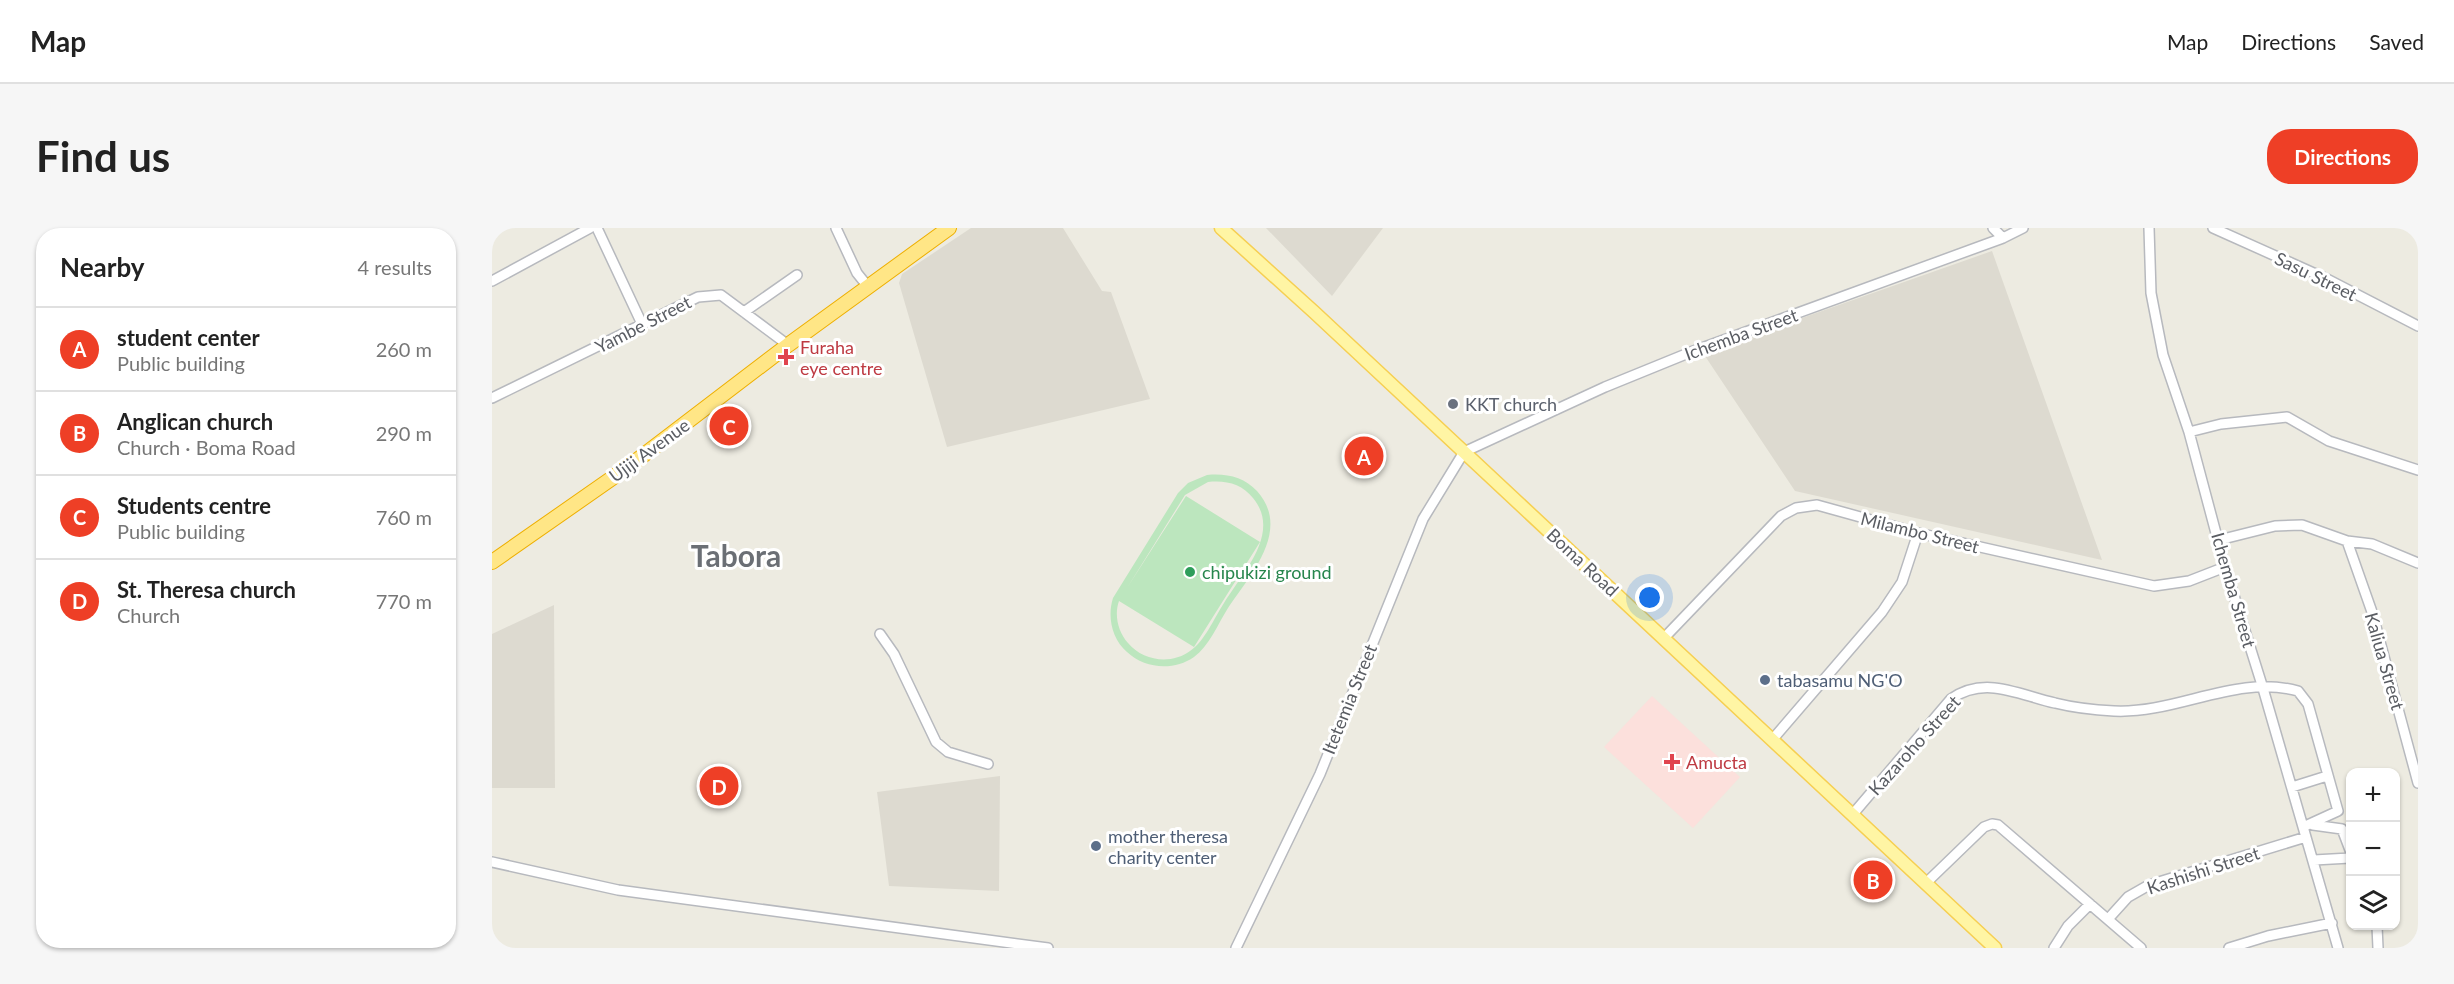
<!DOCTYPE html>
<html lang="en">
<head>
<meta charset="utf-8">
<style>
  :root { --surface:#fff; --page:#f6f6f6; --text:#222; --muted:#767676; --line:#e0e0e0; --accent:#ee3f26 }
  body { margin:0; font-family:Lato,sans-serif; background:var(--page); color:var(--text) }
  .controls { position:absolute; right:18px; bottom:18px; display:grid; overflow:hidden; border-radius:12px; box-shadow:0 2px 4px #0004 }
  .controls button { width:54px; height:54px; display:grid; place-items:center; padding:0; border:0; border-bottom:2px solid var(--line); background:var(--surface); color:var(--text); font:30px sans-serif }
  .you { position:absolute; left:1158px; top:370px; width:21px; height:21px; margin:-15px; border:4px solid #fff; border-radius:50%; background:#1a73e8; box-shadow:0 0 0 9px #1a73e833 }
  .badge { display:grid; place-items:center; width:39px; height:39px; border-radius:50%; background:var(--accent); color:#fff; font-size:20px; font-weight:700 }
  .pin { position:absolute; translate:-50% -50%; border:3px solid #fff; box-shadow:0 2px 6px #0006 }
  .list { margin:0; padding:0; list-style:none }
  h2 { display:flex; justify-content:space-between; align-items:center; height:78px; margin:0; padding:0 24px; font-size:26px }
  h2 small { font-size:20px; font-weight:400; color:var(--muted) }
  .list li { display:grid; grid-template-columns:39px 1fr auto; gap:18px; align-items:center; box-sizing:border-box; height:84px; padding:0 24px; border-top:2px solid var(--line) }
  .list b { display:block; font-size:22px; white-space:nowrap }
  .list p { margin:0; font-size:20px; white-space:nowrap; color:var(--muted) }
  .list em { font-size:20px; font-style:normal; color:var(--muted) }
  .icon { flex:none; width:33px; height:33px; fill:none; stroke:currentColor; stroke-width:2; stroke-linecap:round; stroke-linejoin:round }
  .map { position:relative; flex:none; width:1926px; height:720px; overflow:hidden; border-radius:24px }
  header { display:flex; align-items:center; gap:36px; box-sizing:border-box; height:84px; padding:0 30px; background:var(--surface); border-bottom:2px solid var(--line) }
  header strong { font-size:28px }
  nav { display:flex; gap:33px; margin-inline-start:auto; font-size:21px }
  .intro { display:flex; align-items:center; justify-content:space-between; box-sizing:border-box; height:144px; padding:0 36px }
  h1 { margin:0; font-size:42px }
  .button { padding:15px 27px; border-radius:24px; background:var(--accent); color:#fff; font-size:21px; font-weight:700 }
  main { display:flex; gap:36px; padding:0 36px }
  aside { flex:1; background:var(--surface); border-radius:24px; box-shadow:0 2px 4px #0004 }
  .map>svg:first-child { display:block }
  .education { fill:#dddad0 }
  .medical { fill:#fce0dc }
  .green { fill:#bce6be; fill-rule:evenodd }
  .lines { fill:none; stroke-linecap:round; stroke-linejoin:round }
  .minor-casing { stroke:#b7b9be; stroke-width:12 }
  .major-casing { stroke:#f6cf52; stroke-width:15 }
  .highway-casing { stroke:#eeaf00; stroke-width:16 }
  .minor { stroke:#fff; stroke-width:9 }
  .major { stroke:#fff5a4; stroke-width:12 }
  .highway { stroke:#ffe686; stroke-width:14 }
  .health-dot { fill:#e0444e; stroke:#fff; stroke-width:2 }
  .worship-dot { fill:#6b7280; stroke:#fff; stroke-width:2 }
  .leisure-dot { fill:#2e9e5b; stroke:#fff; stroke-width:2 }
  .service-dot { fill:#5c6f8a; stroke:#fff; stroke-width:2 }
  .labels { text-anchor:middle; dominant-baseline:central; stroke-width:6; stroke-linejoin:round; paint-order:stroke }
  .street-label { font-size:18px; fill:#5a5d63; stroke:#fff }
  .health-label { font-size:18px; fill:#be3a42; stroke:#fff; text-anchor:start }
  .worship-label { font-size:18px; fill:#5b616d; stroke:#fff; text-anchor:start }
  .leisure-label { font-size:18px; fill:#27864d; stroke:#fff; text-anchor:start }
  .service-label { font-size:18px; fill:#4e5e75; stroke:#fff; text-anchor:start }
  .town-label { font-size:30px; font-weight:bold; fill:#6b6f75; stroke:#fff }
</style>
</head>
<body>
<header>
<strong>Map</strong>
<nav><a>Map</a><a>Directions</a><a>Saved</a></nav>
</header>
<div class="intro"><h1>Find us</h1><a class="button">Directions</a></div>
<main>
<aside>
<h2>Nearby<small>4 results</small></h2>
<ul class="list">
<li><span class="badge">A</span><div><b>student center</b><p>Public building</p></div><em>260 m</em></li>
<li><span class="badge">B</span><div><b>Anglican church</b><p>Church · Boma Road</p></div><em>290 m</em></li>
<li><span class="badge">C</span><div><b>Students centre</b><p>Public building</p></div><em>760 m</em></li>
<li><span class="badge">D</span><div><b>St. Theresa church</b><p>Church</p></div><em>770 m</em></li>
</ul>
</aside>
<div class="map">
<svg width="1926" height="720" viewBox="0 0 1926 720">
  <rect width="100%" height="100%" fill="#edebe1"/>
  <!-- education -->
  <path class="education" d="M 479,0 L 571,0 L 610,63 L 619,64 L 658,171 L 455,219 L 407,55 L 410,46 Z
    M 774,0 L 891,0 L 840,68 Z
    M 1500,23 L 1610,332 L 1303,263 L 1211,125 Z
    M 62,377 L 63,560 L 0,560 L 0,406 Z
    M 508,548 L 507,663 L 397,658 L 385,564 Z"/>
  <!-- medical -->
  <path class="medical" d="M 1160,468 L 1248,549 L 1201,600 L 1112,519 Z"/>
  <!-- green -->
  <path class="green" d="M 715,247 C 734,245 752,249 765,263 C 800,302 758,347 736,380 C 726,396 717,418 702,429 C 682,443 653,441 635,424 C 620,411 615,389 621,370 L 686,265 L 696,255 ZM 716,254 C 734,252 750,256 761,270 C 790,305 750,345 732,375 C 722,390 713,413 698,423 C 679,437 651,433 636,415 C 626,404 622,387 627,373 L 702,419 L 768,314 L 694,268 L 635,360 L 693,267 Z"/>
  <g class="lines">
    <!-- minor casing -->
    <g class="minor-casing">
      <path id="minor" d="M 105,0 L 150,96
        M 344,0 L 365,45 L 377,60
        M 1501,0 L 1511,10
        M 1657,0 L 1659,65 L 1671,127 L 1697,204 L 1733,339 L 1770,457 L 1846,720
        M 1721,0 L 1835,51 L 1926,98
        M 0,53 L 98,0
        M 252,84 L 305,47
        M 0,170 L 206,69 L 229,67 L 296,117
        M 1697,204 L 1729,196 L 1795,189 L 1837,213 L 1926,242
        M 1727,312 L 1783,298 L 1810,297 L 1855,313 L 1880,316 L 1926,335
        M 1855,313 L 1880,384 L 1926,555
        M 388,406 L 402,426 L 444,514 L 456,524 L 496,536
        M 1172,410 L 1289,288 L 1304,280 L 1325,277 L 1426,305 L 1662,358 L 1697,353 L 1733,339
        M 1280,512 L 1390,384 L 1410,354 L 1426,305
        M 1800,559 L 1835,548
        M 1361,586 L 1459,471 C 1493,447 1527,467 1563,475 C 1583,480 1602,482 1622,483 C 1685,486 1744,446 1806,463 L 1816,476 L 1846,583 L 1811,599
        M 1821,597 L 1850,601 L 1858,622
        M 1822,632 L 1858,630
        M 0,634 L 126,662 L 556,720
        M 1434,655 L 1492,599 L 1500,596 L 1506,597 L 1649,720
        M 1617,690 L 1636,669 L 1657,657 L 1814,609
        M 1885,698 L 1886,720
        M 744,720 L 828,546 L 931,291 L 972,224 L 1113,159 L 1199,124 L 1511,10 L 1531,0
        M 1562,720 L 1576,698 L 1598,676
        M 1737,720 L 1776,708 L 1840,695"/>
    </g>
    <!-- major casing -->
    <g class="major-casing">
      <path id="major" d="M 729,0 L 822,84 L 1503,720"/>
    </g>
    <!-- highway casing -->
    <g class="highway-casing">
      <path id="highway" d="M 0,334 L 136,239 L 296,117 L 457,0"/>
    </g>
    <!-- minor -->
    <use href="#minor" class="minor"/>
    <!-- major -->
    <use href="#major" class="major"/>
    <!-- highway -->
    <use href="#highway" class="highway"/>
  </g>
  <!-- markers -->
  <g class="health-dot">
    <path d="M291 120h6v6h6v6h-6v6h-6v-6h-6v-6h6z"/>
    <path d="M1177 525h6v6h6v6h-6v6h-6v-6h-6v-6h6z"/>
  </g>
  <circle class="worship-dot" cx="961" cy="176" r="6"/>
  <circle class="leisure-dot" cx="698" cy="344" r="6"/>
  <g class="service-dot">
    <circle cx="1273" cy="452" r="6"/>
    <circle cx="604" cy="618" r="6"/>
  </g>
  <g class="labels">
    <!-- street labels -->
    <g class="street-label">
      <text transform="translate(1824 48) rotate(26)">Sasu Street</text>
      <text transform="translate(151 96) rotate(-27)">Yambe Street</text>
      <text transform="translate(1249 106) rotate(-20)">Ichemba Street</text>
      <text transform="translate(157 222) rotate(-36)">Ujiji Avenue</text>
      <text transform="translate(1428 304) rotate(14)">Milambo Street</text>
      <text transform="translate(1091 334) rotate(43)">Boma Road</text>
      <text transform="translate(1742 362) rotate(74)">Ichemba Street</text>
      <text transform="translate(1893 433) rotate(74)">Kaliua Street</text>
      <text transform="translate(857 471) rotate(-68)">Itetemia Street</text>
      <text transform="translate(1422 517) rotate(-48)">Kazaroho Street</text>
      <text transform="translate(1711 642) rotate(-18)">Kashishi Street</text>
    </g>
    <!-- health labels -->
    <g class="health-label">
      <text x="308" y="119">Furaha<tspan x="308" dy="21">eye centre</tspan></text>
      <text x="1194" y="534">Amucta</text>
    </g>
    <!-- worship labels -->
    <g class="worship-label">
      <text x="973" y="176">KKT church</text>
    </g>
    <!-- leisure labels -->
    <g class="leisure-label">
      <text x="710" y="344">chipukizi ground</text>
    </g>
    <!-- service labels -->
    <g class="service-label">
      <text x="1285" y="452">tabasamu NG'O</text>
      <text x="616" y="608">mother theresa<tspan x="616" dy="21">charity center</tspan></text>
    </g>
    <!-- town labels -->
    <g class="town-label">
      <text x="244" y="327">Tabora</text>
    </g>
  </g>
</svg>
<div class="controls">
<button>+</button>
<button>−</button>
<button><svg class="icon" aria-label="layers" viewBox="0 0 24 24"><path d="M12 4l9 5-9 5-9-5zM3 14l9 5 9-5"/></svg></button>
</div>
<div class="you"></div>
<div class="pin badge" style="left:872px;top:228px">A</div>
<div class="pin badge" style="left:1381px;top:652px">B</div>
<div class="pin badge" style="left:237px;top:198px">C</div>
<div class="pin badge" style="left:227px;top:558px">D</div>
</div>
</main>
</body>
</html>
